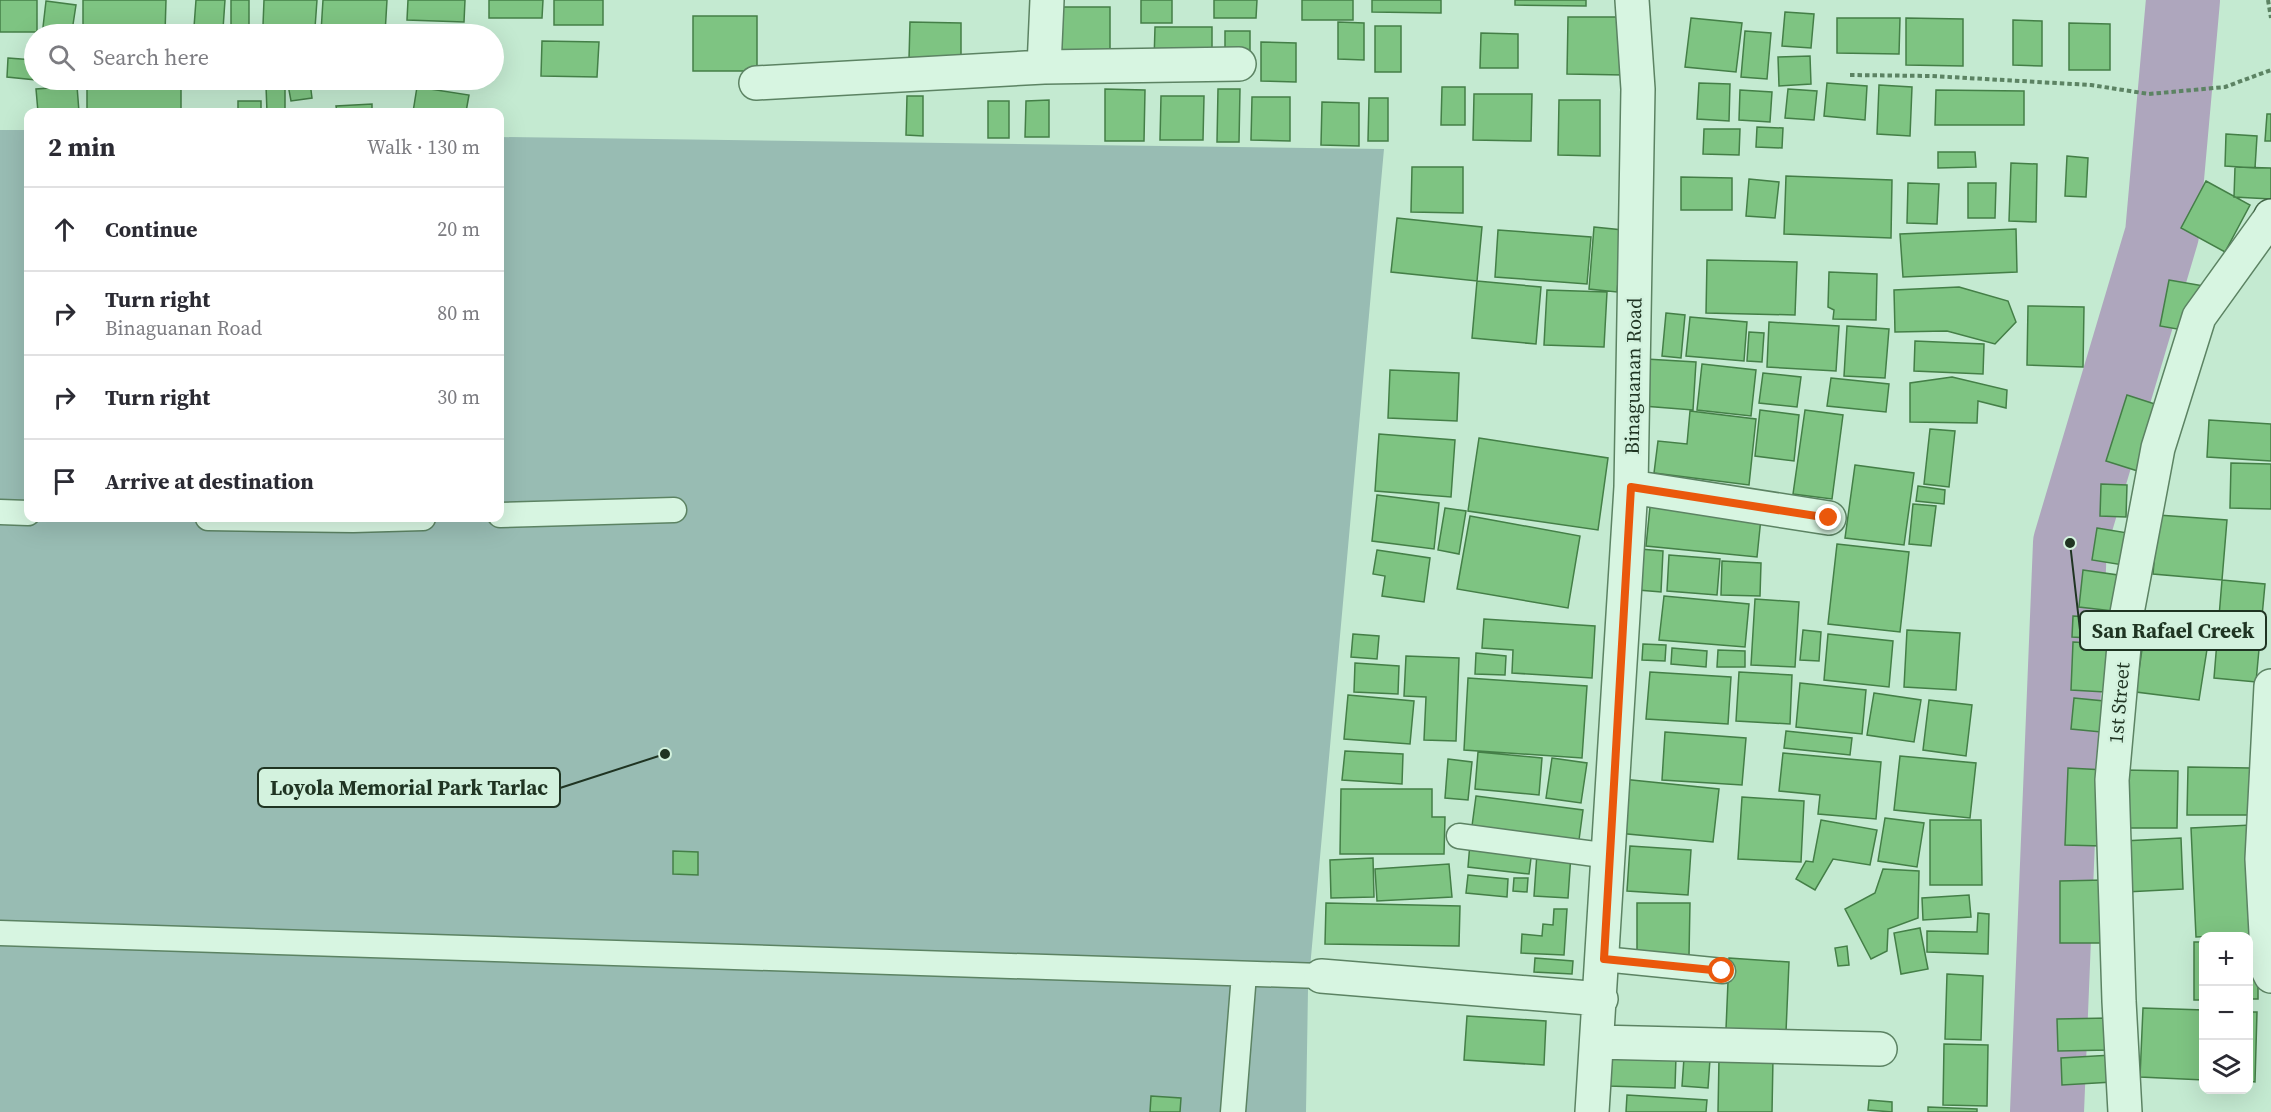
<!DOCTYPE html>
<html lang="en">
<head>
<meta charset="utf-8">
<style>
  :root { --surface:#fff; --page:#f7f7f7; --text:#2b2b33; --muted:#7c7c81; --line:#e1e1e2 }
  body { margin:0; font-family:"Source Serif 4",serif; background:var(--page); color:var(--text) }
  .controls { position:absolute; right:18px; bottom:18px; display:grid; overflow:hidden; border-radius:12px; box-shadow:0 6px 24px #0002 }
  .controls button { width:54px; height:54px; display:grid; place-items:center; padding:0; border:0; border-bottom:2px solid var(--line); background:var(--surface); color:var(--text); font:30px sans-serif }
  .stop { position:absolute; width:18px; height:18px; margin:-14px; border:4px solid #ea580c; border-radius:50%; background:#fff }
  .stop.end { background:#ea580c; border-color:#fff; box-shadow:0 2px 6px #0008 }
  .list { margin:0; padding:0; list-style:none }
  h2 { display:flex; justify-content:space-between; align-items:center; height:78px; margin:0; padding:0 24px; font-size:26px }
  h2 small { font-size:20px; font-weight:400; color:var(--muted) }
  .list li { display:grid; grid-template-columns:39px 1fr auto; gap:18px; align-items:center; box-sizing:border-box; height:84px; padding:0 24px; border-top:2px solid var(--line) }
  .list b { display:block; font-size:22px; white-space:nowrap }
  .list p { margin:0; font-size:20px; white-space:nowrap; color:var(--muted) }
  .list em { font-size:20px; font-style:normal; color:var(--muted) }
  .icon { flex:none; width:33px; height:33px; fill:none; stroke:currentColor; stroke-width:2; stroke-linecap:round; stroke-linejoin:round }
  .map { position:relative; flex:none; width:2271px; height:1112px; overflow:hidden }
  .search { position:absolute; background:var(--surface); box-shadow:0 6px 24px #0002; left:24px; top:24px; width:480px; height:66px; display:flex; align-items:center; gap:15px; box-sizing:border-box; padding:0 21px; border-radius:33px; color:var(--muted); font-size:22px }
  .panel { position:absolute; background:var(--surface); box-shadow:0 6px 24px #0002; left:24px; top:108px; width:480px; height:414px; border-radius:12px }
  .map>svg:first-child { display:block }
  .cemetery { fill:#98bcb3 }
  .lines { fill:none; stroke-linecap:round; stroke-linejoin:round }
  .river { stroke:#aea6bd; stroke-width:74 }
  .building { fill:#7ec482; stroke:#447f47; stroke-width:1.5 }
  .lane-casing { stroke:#5c8363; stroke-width:27 }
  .street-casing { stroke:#5c8363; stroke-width:36 }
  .secondary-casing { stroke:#406445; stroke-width:36 }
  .path { stroke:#5c8363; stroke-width:4; stroke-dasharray:4.5 3; stroke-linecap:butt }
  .lane { stroke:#d7f5e1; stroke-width:24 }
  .street { stroke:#d7f5e1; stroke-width:33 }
  .secondary { stroke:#d7f5e1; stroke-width:33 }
  .route { stroke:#ea580c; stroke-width:8 }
  .labels { text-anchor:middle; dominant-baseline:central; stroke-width:5; stroke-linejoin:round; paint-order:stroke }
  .street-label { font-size:20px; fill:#1f3422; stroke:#d3f2de }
  .leader { fill:none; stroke:#1f3422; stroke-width:2 }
  .callout-dot { fill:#1f3422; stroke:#d3f2de; stroke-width:2 }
  .callout { fill:#d3f2de; stroke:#1f3422; stroke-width:2 }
  .callout-label { font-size:21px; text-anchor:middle; font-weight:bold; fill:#1f3422 }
</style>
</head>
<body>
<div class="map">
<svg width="2271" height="1112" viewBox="0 0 2271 1112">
  <rect width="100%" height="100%" fill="#c4ead1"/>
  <!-- cemetery -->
  <path class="cemetery" d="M 0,130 L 28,130 L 28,518 L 500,518 L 500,137 L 1384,149 L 1308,990 L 1306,1112 L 0,1112 Z"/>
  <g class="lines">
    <!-- river -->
    <path class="river" d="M 2047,1112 L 2070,543 L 2162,234 L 2183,0"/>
  </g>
  <!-- building -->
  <path class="building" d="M 0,0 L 37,0 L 37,32 L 0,32 Z
    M 83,0 L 166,0 L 165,34 L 83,31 Z
    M 196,0 L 225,0 L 223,29 L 194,27 Z
    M 231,0 L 249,0 L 249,28 L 231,27 Z
    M 264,0 L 317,0 L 315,28 L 263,25 Z
    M 323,0 L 387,0 L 385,34 L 321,32 Z
    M 408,0 L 465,0 L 464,22 L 407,20 Z
    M 489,0 L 543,0 L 542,18 L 489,18 Z
    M 554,0 L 603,0 L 603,25 L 554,25 Z
    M 1141,0 L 1172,0 L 1172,23 L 1141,23 Z
    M 1214,0 L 1257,0 L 1256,18 L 1214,18 Z
    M 1302,0 L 1353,0 L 1353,20 L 1302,20 Z
    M 1372,0 L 1441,0 L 1441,13 L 1372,12 Z
    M 1515,0 L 1586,0 L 1586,6 L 1515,5 Z
    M 46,1 L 76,5 L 72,31 L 43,27 Z
    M 1060,7 L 1110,7 L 1110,55 L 1060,54 Z
    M 1785,12 L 1814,14 L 1811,48 L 1782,46 Z
    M 693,16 L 757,16 L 757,71 L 693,71 Z
    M 1568,17 L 1625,17 L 1624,75 L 1567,74 Z
    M 1691,18 L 1742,23 L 1736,72 L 1685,67 Z
    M 1837,18 L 1900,18 L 1899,54 L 1837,53 Z
    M 1906,18 L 1963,19 L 1963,66 L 1906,65 Z
    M 2013,20 L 2042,21 L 2042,66 L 2013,65 Z
    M 910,22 L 961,23 L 961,60 L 909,59 Z
    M 1338,22 L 1364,23 L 1364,60 L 1338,59 Z
    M 2069,23 L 2110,24 L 2110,70 L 2069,70 Z
    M 1375,26 L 1401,26 L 1401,72 L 1375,72 Z
    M 1155,27 L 1212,27 L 1212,62 L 1154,61 Z
    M 1225,31 L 1250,31 L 1250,57 L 1225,56 Z
    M 1745,31 L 1771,33 L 1767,79 L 1741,77 Z
    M 1481,33 L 1518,34 L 1518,68 L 1480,68 Z
    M 542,41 L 599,42 L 597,77 L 541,76 Z
    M 1261,42 L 1296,43 L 1296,82 L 1261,81 Z
    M 494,47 L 500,47 L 501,64 L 494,64 Z
    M 1810,56 L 1811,84 L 1779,86 L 1778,57 Z
    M 8,58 L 34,60 L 34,80 L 46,81 L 7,77 Z
    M 310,82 L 312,98 L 291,101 L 288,85 Z
    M 1699,83 L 1730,84 L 1729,121 L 1697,119 Z
    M 1827,83 L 1867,86 L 1865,120 L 1824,116 Z
    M 87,85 L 181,86 L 181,112 L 87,112 Z
    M 1879,85 L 1912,87 L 1910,136 L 1877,134 Z
    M 77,86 L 79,112 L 38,112 L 36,89 Z
    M 266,86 L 285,86 L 285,112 L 267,112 Z
    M 417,87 L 469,95 L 466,112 L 413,112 Z
    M 1442,87 L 1465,87 L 1465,125 L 1441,125 Z
    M 1105,89 L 1145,90 L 1144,141 L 1105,141 Z
    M 1218,89 L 1240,89 L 1239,142 L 1217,142 Z
    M 1788,89 L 1817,91 L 1814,120 L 1785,118 Z
    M 1740,90 L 1772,92 L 1770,122 L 1739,120 Z
    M 1936,90 L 2024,91 L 2024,125 L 1935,125 Z
    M 1474,94 L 1532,94 L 1531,141 L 1473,140 Z
    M 907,96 L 923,96 L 923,136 L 906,135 Z
    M 1161,96 L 1204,96 L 1203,140 L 1160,140 Z
    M 1252,97 L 1290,97 L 1290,141 L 1251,140 Z
    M 1369,98 L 1388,98 L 1388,141 L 1368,141 Z
    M 1049,100 L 1049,137 L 1025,137 L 1026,101 Z
    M 1559,100 L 1600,100 L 1600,156 L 1558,155 Z
    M 238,101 L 261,101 L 261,112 L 238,112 Z
    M 988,101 L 1009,101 L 1009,138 L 988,138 Z
    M 1322,102 L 1359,103 L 1359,146 L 1321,145 Z
    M 372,104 L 372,112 L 337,112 L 336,106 Z
    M 2267,114 L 2271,114 L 2271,141 L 2265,141 Z
    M 1757,127 L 1783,128 L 1782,148 L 1756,147 Z
    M 1704,129 L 1740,129 L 1739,155 L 1703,154 Z
    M 2226,134 L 2257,136 L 2255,168 L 2225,166 Z
    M 1938,152 L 1975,152 L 1976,167 L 1938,168 Z
    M 2067,156 L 2088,158 L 2086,197 L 2065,196 Z
    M 2011,163 L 2037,164 L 2036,222 L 2009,221 Z
    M 1412,167 L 1463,167 L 1463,213 L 1411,212 Z
    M 2235,167 L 2271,168 L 2271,199 L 2234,197 Z
    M 1786,176 L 1892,180 L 1891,238 L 1784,234 Z
    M 1681,177 L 1732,178 L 1732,210 L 1681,210 Z
    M 1749,179 L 1779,182 L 1775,218 L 1746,216 Z
    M 2206,181 L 2250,205 L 2225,252 L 2181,228 Z
    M 1908,183 L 1939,184 L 1937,224 L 1907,223 Z
    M 1968,183 L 1996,183 L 1995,218 L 1968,218 Z
    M 1397,218 L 1482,227 L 1477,281 L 1391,272 Z
    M 1594,227 L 1623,230 L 1617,292 L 1589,289 Z
    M 2016,229 L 2017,272 L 1903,277 L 1900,234 Z
    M 1498,230 L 1591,237 L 1587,284 L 1495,277 Z
    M 1707,260 L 1797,262 L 1795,315 L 1706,313 Z
    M 1829,272 L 1877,274 L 1876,320 L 1833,319 L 1834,310 L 1828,307 Z
    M 2169,280 L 2204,286 L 2177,329 L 2160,326 Z
    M 1477,281 L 1541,287 L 1536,344 L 1472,338 Z
    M 1959,287 L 2008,301 L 2016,322 L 1995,344 L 1947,331 L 1895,332 L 1894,290 Z
    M 1547,290 L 1607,292 L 1604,347 L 1544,345 Z
    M 2028,306 L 2084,307 L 2083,367 L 2027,365 Z
    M 1666,313 L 1685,315 L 1681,358 L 1662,356 Z
    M 1690,317 L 1747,322 L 1744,361 L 1686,356 Z
    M 1769,322 L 1839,326 L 1836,371 L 1767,367 Z
    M 1847,326 L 1889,329 L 1885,378 L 1844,376 Z
    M 1749,332 L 1764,333 L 1762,362 L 1747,361 Z
    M 1915,341 L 1984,344 L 1983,374 L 1914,371 Z
    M 1646,359 L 1696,362 L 1693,410 L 1643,406 Z
    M 1702,364 L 1756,370 L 1751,416 L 1697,410 Z
    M 1390,370 L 1459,373 L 1457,421 L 1388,418 Z
    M 1763,373 L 1801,377 L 1797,407 L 1759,403 Z
    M 1952,377 L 2007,390 L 2006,408 L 1978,401 L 1977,423 L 1910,422 L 1910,383 Z
    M 1831,378 L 1889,384 L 1886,412 L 1827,406 Z
    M 2127,395 L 2164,407 L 2144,473 L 2106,461 Z
    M 1760,410 L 1799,415 L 1794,461 L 1755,456 Z
    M 1805,410 L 1843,415 L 1832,499 L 1793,494 Z
    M 1690,411 L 1756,419 L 1749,485 L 1654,473 L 1658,441 L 1687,444 Z
    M 2209,420 L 2271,424 L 2271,461 L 2207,457 Z
    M 1930,429 L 1955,431 L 1949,487 L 1924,484 Z
    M 1379,434 L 1455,440 L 1451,497 L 1375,491 Z
    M 1479,438 L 1608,458 L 1598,530 L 1468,511 Z
    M 2231,463 L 2271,464 L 2271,509 L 2230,508 Z
    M 1855,465 L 1914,473 L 1904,545 L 1845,538 Z
    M 2101,484 L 2127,485 L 2126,517 L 2100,516 Z
    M 1918,486 L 1945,490 L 1944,504 L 1916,501 Z
    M 1377,495 L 1439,503 L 1434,549 L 1372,541 Z
    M 1913,504 L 1936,506 L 1931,546 L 1909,544 Z
    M 1650,507 L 1761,518 L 1757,557 L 1646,546 Z
    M 1445,508 L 1466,511 L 1459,554 L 1438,550 Z
    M 2158,515 L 2227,520 L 2222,580 L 2153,574 Z
    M 1470,516 L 1580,536 L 1568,608 L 1457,589 Z
    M 2097,528 L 2128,533 L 2123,565 L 2092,560 Z
    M 1837,544 L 1909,552 L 1900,632 L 1828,624 Z
    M 1640,549 L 1663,551 L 1661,592 L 1638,590 Z
    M 1377,550 L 1430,558 L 1424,602 L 1382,596 L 1385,576 L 1373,574 Z
    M 1669,555 L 1720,559 L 1717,595 L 1667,591 Z
    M 1722,561 L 1761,563 L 1760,596 L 1721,595 Z
    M 2083,570 L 2118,575 L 2113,611 L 2079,607 Z
    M 2222,580 L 2265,584 L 2256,682 L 2214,678 Z
    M 1664,596 L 1749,604 L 1745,647 L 1659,640 Z
    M 1755,599 L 1799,602 L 1795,667 L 1751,665 Z
    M 2073,616 L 2108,618 L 2106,639 L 2072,637 Z
    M 1484,619 L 1595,626 L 1592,678 L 1512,673 L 1513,650 L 1482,648 Z
    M 1803,630 L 1821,632 L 1819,661 L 1800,660 Z
    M 1907,630 L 1960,633 L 1956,690 L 1904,687 Z
    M 1353,634 L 1379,636 L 1377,659 L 1351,657 Z
    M 1828,634 L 1893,641 L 1889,687 L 1824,680 Z
    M 2144,635 L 2208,643 L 2199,700 L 2136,692 Z
    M 2073,642 L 2107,644 L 2105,692 L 2071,690 Z
    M 1643,644 L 1666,645 L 1665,661 L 1642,660 Z
    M 1672,648 L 1707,651 L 1706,667 L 1671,664 Z
    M 1718,650 L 1745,651 L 1745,667 L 1717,667 Z
    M 1476,653 L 1506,656 L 1505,675 L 1475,674 Z
    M 1406,656 L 1459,658 L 1456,741 L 1424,740 L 1426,697 L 1404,696 Z
    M 1355,663 L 1399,666 L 1398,694 L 1354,692 Z
    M 1650,672 L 1731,677 L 1728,724 L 1646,719 Z
    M 1739,672 L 1792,675 L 1790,724 L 1736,721 Z
    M 1468,678 L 1587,686 L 1582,758 L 1464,750 Z
    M 1800,683 L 1866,690 L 1862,734 L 1796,727 Z
    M 1874,693 L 1921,700 L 1914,742 L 1867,735 Z
    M 1348,695 L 1414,701 L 1410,744 L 1344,739 Z
    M 2074,698 L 2104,701 L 2101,732 L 2071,729 Z
    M 1929,700 L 1972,705 L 1966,756 L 1923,750 Z
    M 1786,731 L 1852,738 L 1850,755 L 1784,748 Z
    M 1665,732 L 1746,738 L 1742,785 L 1662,780 Z
    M 1345,751 L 1403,754 L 1402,784 L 1342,780 Z
    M 1478,752 L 1542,758 L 1539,795 L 1475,789 Z
    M 1783,753 L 1881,762 L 1876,819 L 1818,814 L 1820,795 L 1779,791 Z
    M 1900,756 L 1976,763 L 1970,818 L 1894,810 Z
    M 1552,758 L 1587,763 L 1581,803 L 1546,798 Z
    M 1448,759 L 1472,762 L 1468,800 L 1445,798 Z
    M 2188,767 L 2250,768 L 2249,815 L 2187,815 Z
    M 2068,768 L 2105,770 L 2102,846 L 2065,845 Z
    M 2123,770 L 2178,771 L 2177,828 L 2122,828 Z
    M 1622,779 L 1719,789 L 1713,842 L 1617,833 Z
    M 1341,789 L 1432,789 L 1432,817 L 1445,817 L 1444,854 L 1340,854 Z
    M 1476,796 L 1583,810 L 1579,840 L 1472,826 Z
    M 1742,797 L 1804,801 L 1801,862 L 1738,859 Z
    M 1885,818 L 1924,823 L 1917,867 L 1878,861 Z
    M 1821,820 L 1877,830 L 1870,865 L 1833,859 L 1815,890 L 1796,879 L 1806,861 L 1813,862 Z
    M 1930,820 L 1981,820 L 1982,885 L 1930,885 Z
    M 2251,825 L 2256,934 L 2196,937 L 2191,828 Z
    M 2181,838 L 2183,889 L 2126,892 L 2123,841 Z
    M 1470,843 L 1532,850 L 1529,874 L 1468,867 Z
    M 1630,846 L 1691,850 L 1688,895 L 1627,891 Z
    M 673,851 L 698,852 L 698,875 L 673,874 Z
    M 1537,853 L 1571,854 L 1568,898 L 1534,896 Z
    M 1373,858 L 1374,897 L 1331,898 L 1330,860 Z
    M 1449,864 L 1452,897 L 1377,901 L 1375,869 Z
    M 1883,869 L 1919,871 L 1918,918 L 1888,929 L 1887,951 L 1871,959 L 1845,909 L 1875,893 Z
    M 1468,875 L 1508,879 L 1507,897 L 1466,893 Z
    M 1514,878 L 1528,878 L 1527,892 L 1513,891 Z
    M 2104,880 L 2105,943 L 2060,943 L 2060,881 Z
    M 1969,895 L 1971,917 L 1923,920 L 1922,898 Z
    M 1326,903 L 1460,906 L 1459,946 L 1325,944 Z
    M 1637,903 L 1690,903 L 1689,956 L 1637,956 Z
    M 1554,909 L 1567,909 L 1564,955 L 1521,953 L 1522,934 L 1542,936 L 1543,924 L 1553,925 Z
    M 1978,913 L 1989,914 L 1988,954 L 1927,952 L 1927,931 L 1977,932 Z
    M 1920,928 L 1928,969 L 1901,974 L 1894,933 Z
    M 2194,942 L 2204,942 L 2204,1000 L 2194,1000 Z
    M 2248,942 L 2258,942 L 2258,999 L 2248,999 Z
    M 1847,946 L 1849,965 L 1838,966 L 1835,948 Z
    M 1535,958 L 1573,961 L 1572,974 L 1534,972 Z
    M 1729,958 L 1789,962 L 1786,1032 L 1726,1029 Z
    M 1947,974 L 1983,976 L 1981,1040 L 1945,1039 Z
    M 2143,1008 L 2204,1010 L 2204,1080 L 2140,1077 Z
    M 2248,1012 L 2257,1012 L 2255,1082 L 2248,1081 Z
    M 1467,1016 L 1546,1021 L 1544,1065 L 1464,1060 Z
    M 2109,1018 L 2110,1050 L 2058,1051 L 2057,1019 Z
    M 1944,1044 L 1988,1045 L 1987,1106 L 1943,1105 Z
    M 1609,1054 L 1676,1056 L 1675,1088 L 1608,1086 Z
    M 2112,1055 L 2113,1082 L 2062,1085 L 2061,1058 Z
    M 1684,1058 L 1710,1059 L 1708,1088 L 1682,1086 Z
    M 1719,1058 L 1773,1058 L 1772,1112 L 1718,1112 Z
    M 1627,1095 L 1707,1100 L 1706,1112 L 1626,1112 Z
    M 1151,1096 L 1181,1098 L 1180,1112 L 1150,1112 Z
    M 1869,1100 L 1892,1102 L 1892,1112 L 1868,1110 Z
    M 1928,1107 L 1977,1109 L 1977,1112 L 1928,1112 Z"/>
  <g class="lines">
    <!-- lane casing -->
    <g class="lane-casing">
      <path id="lane" d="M 0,512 L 28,513
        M 500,515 L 674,510
        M 208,518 L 353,520 L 423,518
        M 1459,836 L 1610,856
        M 0,933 L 1321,976
        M 1603,959 L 1723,971
        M 1233,1112 L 1244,974"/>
    </g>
    <!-- street casing -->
    <g class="street-casing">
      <path id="street" d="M 1047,0 L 1044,67 L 1239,64
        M 756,83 L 1044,67
        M 1631,487 L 1829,518
        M 2271,686 L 2262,859 L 2268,970 L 2271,976
        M 1321,976 L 1601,999
        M 1597,1042 L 1880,1049
        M 1592,1112 L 1631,487 L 1638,89 L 1632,0
        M 2125,1112 L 2119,1001 L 2112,780 L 2127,613 L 2158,448 L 2199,317 L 2271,217"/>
    </g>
    <!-- secondary casing -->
    <g class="secondary-casing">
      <path id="secondary" d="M 2271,216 L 2271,224"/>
    </g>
    <!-- path -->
    <path class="path" d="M 2268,0 L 2271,18
      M 1850,75 L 1932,76 L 2091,85 L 2149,94 L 2225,87 L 2271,70"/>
    <!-- lane -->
    <use href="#lane" class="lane"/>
    <!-- street -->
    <use href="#street" class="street"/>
    <!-- secondary -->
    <use href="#secondary" class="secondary"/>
  </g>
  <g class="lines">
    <!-- route -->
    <path class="route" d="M 1722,971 L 1604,959 L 1631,487 L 1829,518"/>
  </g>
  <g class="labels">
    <!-- street labels -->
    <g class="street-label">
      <text transform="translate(1633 376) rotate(-89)">Binaguanan Road</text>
      <text transform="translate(2119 703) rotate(-85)">1st Street</text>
    </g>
  </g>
  <!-- callouts -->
  <path class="leader" d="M2070 543L2080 630M665 754L560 788"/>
  <g class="callout-dot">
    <circle cx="2070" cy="543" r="6"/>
    <circle cx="665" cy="754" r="6"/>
  </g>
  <g class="callout">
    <rect x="2080" y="611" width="186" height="39" rx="6"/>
    <rect x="258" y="768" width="302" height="39" rx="6"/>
  </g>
  <g class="callout-label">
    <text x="2173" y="638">San Rafael Creek</text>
    <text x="409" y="795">Loyola Memorial Park Tarlac</text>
  </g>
</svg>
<div class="controls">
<button>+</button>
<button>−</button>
<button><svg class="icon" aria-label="layers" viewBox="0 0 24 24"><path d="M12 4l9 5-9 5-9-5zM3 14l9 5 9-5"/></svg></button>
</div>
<div class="stop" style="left:1722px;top:971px"></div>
<div class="stop end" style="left:1829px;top:518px"></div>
<div class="search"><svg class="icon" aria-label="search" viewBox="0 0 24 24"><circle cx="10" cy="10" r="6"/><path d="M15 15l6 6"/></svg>Search here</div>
<section class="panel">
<h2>2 min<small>Walk · 130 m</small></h2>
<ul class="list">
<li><svg class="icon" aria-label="ahead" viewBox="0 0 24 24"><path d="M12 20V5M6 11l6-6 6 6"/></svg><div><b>Continue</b></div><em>20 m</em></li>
<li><svg class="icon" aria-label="right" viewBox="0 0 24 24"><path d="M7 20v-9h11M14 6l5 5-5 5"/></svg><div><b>Turn right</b><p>Binaguanan Road</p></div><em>80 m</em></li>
<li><svg class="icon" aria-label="right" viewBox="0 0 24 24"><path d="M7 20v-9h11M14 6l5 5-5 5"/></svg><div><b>Turn right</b></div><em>30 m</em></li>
<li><svg class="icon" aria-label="arrive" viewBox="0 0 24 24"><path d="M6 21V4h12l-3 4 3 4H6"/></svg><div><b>Arrive at destination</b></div></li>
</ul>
</section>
</div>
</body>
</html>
